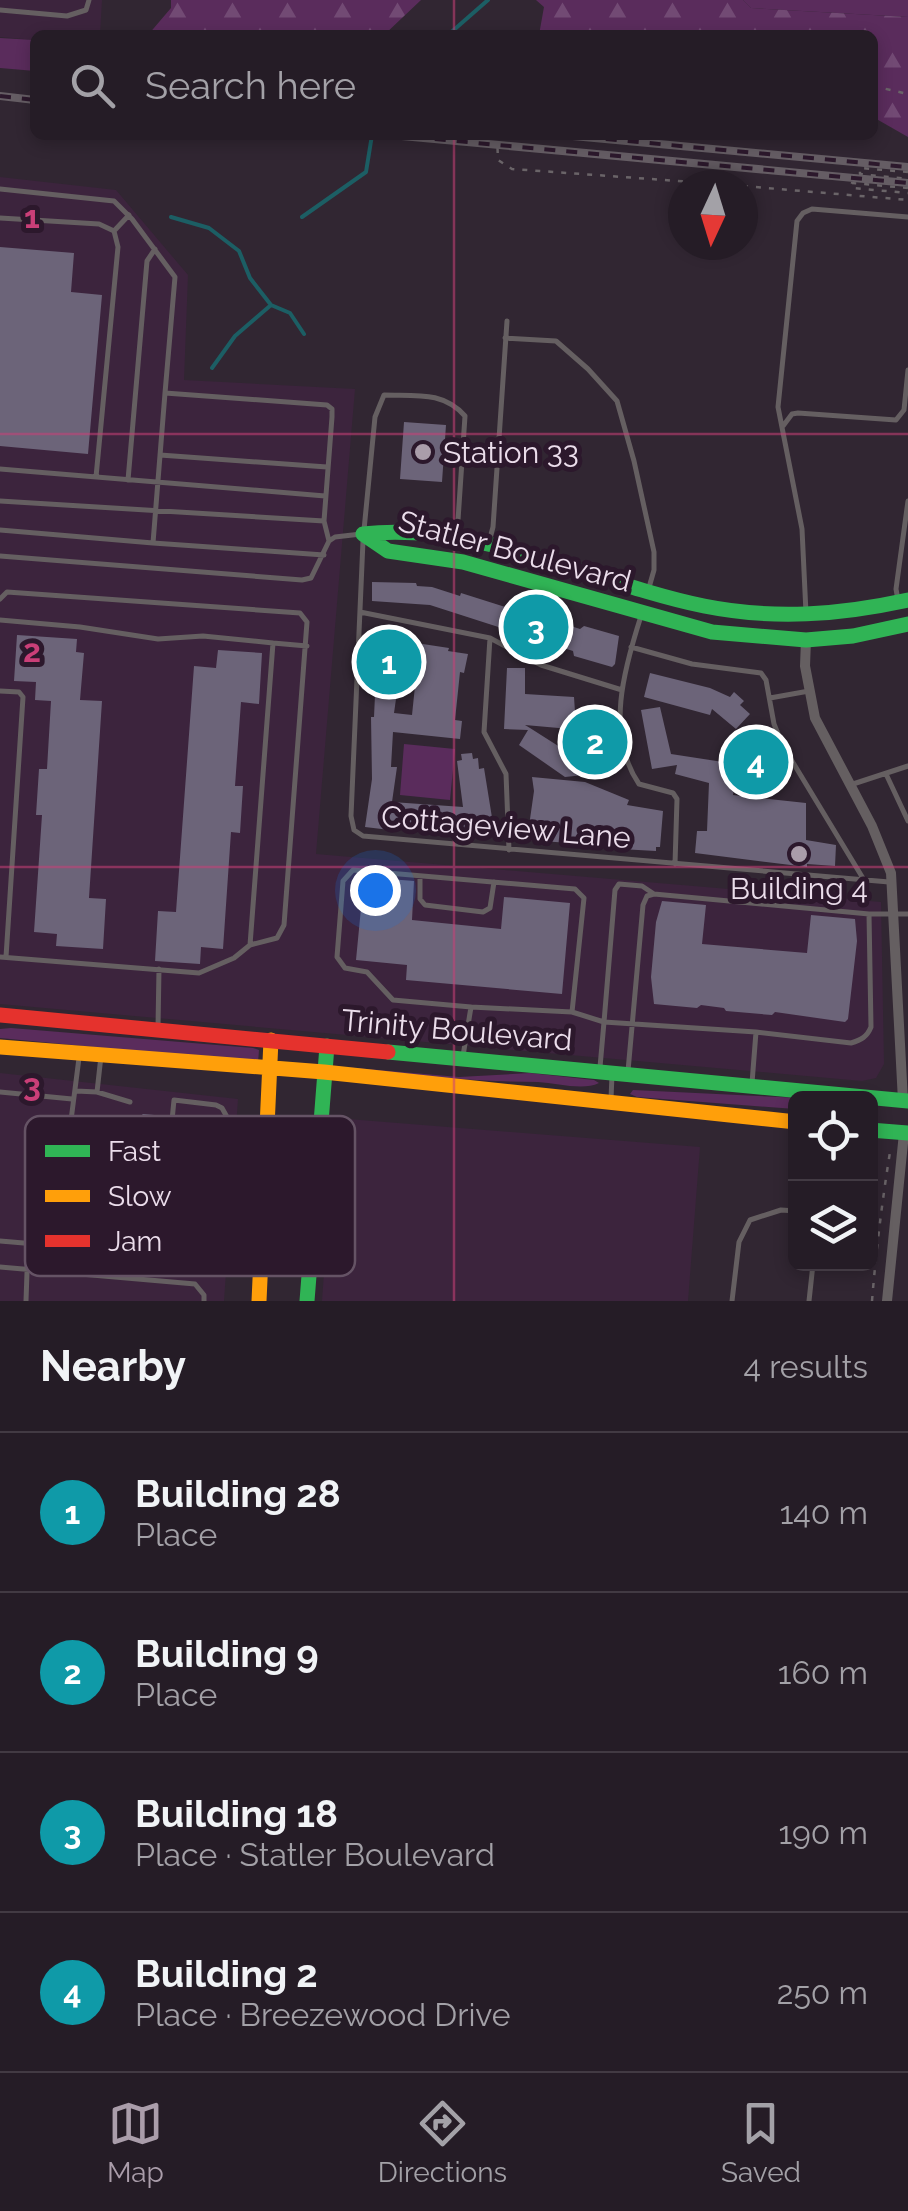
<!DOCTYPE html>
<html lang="en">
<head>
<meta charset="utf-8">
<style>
  :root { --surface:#251c26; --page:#312932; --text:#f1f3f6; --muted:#a3a1a7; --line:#423a43; --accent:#aa9daa }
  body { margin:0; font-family:Raleway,sans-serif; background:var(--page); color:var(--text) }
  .controls { position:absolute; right:30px; bottom:30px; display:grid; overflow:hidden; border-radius:15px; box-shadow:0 5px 15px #0003 }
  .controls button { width:90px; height:90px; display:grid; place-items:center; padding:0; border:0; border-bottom:2px solid var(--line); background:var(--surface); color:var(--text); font:50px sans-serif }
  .compass { position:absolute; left:668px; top:170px; width:90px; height:90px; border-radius:50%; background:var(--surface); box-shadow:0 5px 15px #0003; rotate:184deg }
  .you { position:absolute; left:375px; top:890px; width:35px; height:35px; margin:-25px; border:8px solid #fff; border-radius:50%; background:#1a73e8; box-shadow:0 0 0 15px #1a73e833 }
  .badge { display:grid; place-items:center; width:65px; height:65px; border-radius:50%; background:var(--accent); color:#fff; font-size:32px; font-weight:700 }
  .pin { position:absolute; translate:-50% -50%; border:5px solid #fff; box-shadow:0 2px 10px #0006 }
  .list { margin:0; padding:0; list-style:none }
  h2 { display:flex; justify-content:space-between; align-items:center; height:130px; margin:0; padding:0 40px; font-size:42px }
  h2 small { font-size:32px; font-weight:400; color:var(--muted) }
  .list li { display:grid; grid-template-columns:65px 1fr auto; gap:30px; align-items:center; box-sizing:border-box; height:160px; padding:0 40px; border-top:2px solid var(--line) }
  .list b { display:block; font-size:38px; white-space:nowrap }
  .list p { margin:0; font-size:32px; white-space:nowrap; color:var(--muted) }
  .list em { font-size:32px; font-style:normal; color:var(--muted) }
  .icon { flex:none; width:55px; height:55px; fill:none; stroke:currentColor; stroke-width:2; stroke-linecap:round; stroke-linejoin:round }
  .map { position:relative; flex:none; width:908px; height:1301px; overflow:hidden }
  .search { position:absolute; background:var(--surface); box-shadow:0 5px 15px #0003; left:30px; right:30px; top:30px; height:110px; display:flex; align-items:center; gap:25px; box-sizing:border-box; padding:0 35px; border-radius:15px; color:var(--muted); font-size:38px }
  .sheet { height:770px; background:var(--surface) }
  nav { display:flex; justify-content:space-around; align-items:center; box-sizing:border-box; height:140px; border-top:2px solid var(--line); background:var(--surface); font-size:28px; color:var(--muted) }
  nav a { display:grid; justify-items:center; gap:5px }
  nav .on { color:var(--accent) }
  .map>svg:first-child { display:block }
  .built { fill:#3c243d }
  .green { fill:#5a2c5c }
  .forest { fill:url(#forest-firs) }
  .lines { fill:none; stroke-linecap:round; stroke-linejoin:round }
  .stream { stroke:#1c5e64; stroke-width:4 }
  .building { fill:#6c6479; fill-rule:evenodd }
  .path { stroke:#6a6468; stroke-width:2.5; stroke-dasharray:5 8; stroke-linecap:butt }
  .lane { stroke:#655f61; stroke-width:5 }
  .street { stroke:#655f61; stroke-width:10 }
  .fast { stroke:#30b455; stroke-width:15 }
  .slow { stroke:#ff9f0a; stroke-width:15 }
  .jam { stroke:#e5322d; stroke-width:15 }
  .rail-casing { stroke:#655d64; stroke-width:8 }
  .rail { stroke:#2c182c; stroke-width:4; stroke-dasharray:11; stroke-linecap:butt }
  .grid { fill:none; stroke:#ca3f78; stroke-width:2.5; stroke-opacity:0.55 }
  .poi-dot { fill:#aa9daa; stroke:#2c182c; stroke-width:4 }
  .labels { text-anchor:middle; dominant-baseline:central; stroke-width:10; stroke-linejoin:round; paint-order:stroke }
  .poi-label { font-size:30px; fill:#ebddeb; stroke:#2c182c; text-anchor:start }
  .street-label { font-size:30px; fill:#ebddeb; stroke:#2c182c }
  .key { fill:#2c182c; stroke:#655365; stroke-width:2.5 }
  .key-label { font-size:28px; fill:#ebddeb }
  .grid-label { font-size:32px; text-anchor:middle; font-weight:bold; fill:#ca3f78; stroke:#2c182c; stroke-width:10; stroke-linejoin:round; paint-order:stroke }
</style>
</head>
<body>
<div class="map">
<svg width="908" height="1301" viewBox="0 0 908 1301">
  <defs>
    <pattern id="forest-firs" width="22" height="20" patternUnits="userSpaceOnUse" patternTransform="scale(2.5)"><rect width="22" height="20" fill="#5a2c5c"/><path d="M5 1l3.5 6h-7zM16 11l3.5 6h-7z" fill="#724a74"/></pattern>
  </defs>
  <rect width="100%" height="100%" fill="#312632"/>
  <!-- built -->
  <path class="built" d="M 0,0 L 102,0 L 100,35 L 35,35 L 35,40 L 0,37 Z
    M 0,177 L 116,190 L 188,275 L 184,380 L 355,389 L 316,854 L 881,902 L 884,1064 L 876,1078 L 862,1081 L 0,1004 Z
    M 0,1073 L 238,1099 L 224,1301 L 0,1301 Z
    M 335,1118 L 700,1147 L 688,1301 L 322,1301 Z"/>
  <!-- green -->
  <path class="green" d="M 743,0 L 908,0 L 908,17 L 751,8 Z
    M 0,38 L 35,40 L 35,71 L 0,68 Z
    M 404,744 L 455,749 L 450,800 L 400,795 Z
    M 11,1028 L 253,1048 L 259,1050 L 258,1063 L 0,1038 L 0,1029 Z
    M 344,1067 L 459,1077 L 530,1073 L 594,1080 L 599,1083 C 583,1091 557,1083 538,1082 C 473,1082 409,1075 344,1067 Z
    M 633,1090 L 801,1098 L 796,1098 L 795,1109 L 637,1097 L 630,1094 Z"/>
  <!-- forest -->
  <path class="forest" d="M 171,0 L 421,0 L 384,35 L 148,35 L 171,8 Z
    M 536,0 L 743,0 L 751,8 L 908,17 L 908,137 L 873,117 L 873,35 L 539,35 L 544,7 Z"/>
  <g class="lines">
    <!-- stream -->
    <path class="stream" d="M 448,35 L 488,0
      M 171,217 L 209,228 L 239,251 L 250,278 L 271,305 L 290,313 L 304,334
      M 302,217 L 366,172 L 372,135
      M 212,368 L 235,336 L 271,305"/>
  </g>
  <!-- building -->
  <path class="building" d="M 0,247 L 74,253 L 71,292 L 102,295 L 88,454 L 0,446 Z
    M 404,422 L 446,425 L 442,482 L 400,479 Z
    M 372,582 L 416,583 L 417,586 L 432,587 L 460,596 L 461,593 L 527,614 L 528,612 L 580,629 L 584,626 L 619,636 L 615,664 L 612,667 L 574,656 L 573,651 L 430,605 L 372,601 Z
    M 378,629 L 404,631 L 403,641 L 449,648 L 448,651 L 468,654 L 464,673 L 460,672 L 455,720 L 462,721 L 460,739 L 393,732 L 391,767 L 397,767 L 392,802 L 463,807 L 457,761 L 462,760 L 461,754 L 472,753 L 473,759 L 478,758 L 479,769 L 484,768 L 494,830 L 470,834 L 409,826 L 390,827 L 390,830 L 365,827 L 372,779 L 371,717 L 374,717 ZM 398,685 L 415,686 L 412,715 L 394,713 Z
    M 17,635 L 77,639 L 76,652 L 84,653 L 80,700 L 102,701 L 89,898 L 106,899 L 103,949 L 56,946 L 57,934 L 34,932 L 42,815 L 36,815 L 39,769 L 47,769 L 51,701 L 35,700 L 36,682 L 14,681 Z
    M 218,650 L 262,653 L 259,704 L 241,702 L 235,786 L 243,786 L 240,833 L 231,832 L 223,949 L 201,947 L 200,964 L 155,961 L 158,911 L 176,912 L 194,666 L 216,668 Z
    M 507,668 L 525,668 L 525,694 L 574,697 L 575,712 L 606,709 L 612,772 L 565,777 L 519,745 L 528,730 L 504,729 ZM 525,725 L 581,730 L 585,763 L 530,728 Z
    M 650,673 L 710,688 L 730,697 L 734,692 L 744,701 L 740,705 L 750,714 L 736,729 L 712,709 L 710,715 L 644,697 Z
    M 660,707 L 671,754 L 723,762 L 722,766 L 738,769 L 733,795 L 806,803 L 806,840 L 836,845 L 835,866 L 807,864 L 807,867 L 695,853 L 697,831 L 707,831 L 709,783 L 675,774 L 677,765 L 652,769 L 641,710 Z
    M 755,728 L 773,774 L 776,773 L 782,786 L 758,796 L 732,737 Z
    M 532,777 L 585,782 L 629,800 L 627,805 L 663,811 L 660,847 L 656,847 L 656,851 L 620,849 L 612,848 L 612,846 L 527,840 L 534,791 Z
    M 364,877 L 414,881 L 412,920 L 501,929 L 504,897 L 570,903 L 562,994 L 406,980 L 407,965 L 356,960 Z
    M 662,901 L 706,905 L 702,944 L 807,953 L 811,915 L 855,919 L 857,941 L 848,1019 L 845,1022 L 775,1012 L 772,1015 L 726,1011 L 724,1008 L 701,1005 L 697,1008 L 654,1004 L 651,977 L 656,922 Z
    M 143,1114 L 166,1116 L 163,1147 L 154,1147 L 131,1165 L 124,1232 L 94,1228 L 100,1149 Z"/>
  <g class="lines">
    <!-- path -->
    <path class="path" d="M 873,86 L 908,94
      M 497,135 L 498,160 L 512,169 L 734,185
      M 908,172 L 860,168 L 860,174 L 908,179
      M 743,186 L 908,200
      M 908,188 L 852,183 L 852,188 L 908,193
      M 872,1301 C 876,1251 882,1202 890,1152"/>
    <!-- lane -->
    <path class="lane" d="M 0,10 L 67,16 L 86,10 L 89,0
      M 0,189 L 114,201 L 132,219 L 175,277 L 165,393 L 327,405 L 332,409 L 332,417 L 324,521 L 329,541 L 311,578 L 302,580 L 0,556
      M 0,218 L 99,224 L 114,231 L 118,247 L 96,477
      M 114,231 L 129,215
      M 505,338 L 556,341 L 588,369 L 617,401 L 634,461 L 654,552 L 654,570 L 648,591
      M 783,426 L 792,414 L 798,413 L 896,420 L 904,410 L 908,370
      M 160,455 L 327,467
      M 0,469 L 325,496
      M 128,480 L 147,261 L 155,249
      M 0,501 L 324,521
      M 0,530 L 153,543 L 165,393
      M 364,530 L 375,417 L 384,395 C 416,396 443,391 465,416 L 457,535
      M 329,541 L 335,537 L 361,534
      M 363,541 L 351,816 L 354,830 L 363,836 L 889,882
      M 489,542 L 493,527 L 507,321
      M 153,543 L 324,555
      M 0,599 L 7,592 L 300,613 L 307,622 L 284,925 L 277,938 L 250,945 L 234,958 L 199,973 L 0,957
      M 898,600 L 896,589 L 908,501
      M 360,612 L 490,638 L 541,665 L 622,690
      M 806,613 L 802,529 L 778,407 L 797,221 L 803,213 L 812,209 L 908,217
      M 641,616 C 624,669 605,734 639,784 L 673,793 L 677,799 L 675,864
      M 0,620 L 80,627 L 158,639 L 203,636 L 273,643
      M 490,638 L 484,732 L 506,774 L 509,850
      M 631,647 L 692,664 L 761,673 L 766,680 L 774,724 L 783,746 L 864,880
      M 0,691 L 19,692 L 23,697 L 6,957
      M 770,698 L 809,691
      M 886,774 L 908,821
      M 850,785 L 908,766
      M 420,876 L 420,899 L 425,905 L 483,912 L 490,908 L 494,882
      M 654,894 L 642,886 L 619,884 L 615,890 L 604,1022 L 756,1032 L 851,1043 C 861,1040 867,1037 871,1027 L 869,914
      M 250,945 L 273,643 L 307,646
      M 471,1007 L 572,1012
      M 158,1027 L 159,969
      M 463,1056 L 471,1007 L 393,1000 L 367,972 L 345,968 L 337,957 L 343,881 L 353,870 L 575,889 L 584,898 L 572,1012 L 604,1022 L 600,1067
      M 628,1071 L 643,905 L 647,896 L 654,894 L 869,914 L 908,914
      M 752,1083 L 756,1032
      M 76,1091 L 97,1092 L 130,1102
      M 0,1092 L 72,1099
      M 97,1092 L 101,1056
      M 611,1099 L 612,1075
      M 73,1234 L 130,1239
      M 0,1241 L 59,1246 L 73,1234 L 80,1170 L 70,1128 L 79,1058
      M 161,1241 L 168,1161
      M 217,1248 L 227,1117 L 222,1108 L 216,1105 L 174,1100 L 168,1161 L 152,1160 L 138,1169 L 130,1239 C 172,1242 215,1248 258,1252
      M 0,1267 L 195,1284 L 204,1295 L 204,1301
      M 26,1301 L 28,1244
      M 732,1301 L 739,1242 L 750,1220 L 781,1210 L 796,1211
      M 809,1301 L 813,1264"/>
    <!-- street -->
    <path class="street" d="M 806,640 L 805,666 L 815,718 L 872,826 L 891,873 L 903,1101
      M 887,1301 L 904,1133"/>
    <!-- fast -->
    <path class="fast" d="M 363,534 L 388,551 L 463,562 L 712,632 L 806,640 L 853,636 L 908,624
      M 363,534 C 480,521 592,583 704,606 C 774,620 839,615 908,600
      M 388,1052 L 908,1101
      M 870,1130 L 908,1133
      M 307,1301 L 327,1046"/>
    <!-- slow -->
    <path class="slow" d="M 0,1047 L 324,1072 L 796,1122
      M 259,1301 L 271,1040"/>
    <!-- jam -->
    <path class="jam" d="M 0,1015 L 388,1052"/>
    <!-- rail casing -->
    <g class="rail-casing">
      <path id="rail" d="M 0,96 L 35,100
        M 391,135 L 908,183
        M 562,135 L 908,167"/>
    </g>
    <!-- rail -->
    <use href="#rail" class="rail"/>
  </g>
  <!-- grid -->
  <path class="grid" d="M 454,0 L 454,35M 454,135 L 454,1301M 0,434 L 908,434M 0,867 L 908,867"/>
  <!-- markers -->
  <g class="poi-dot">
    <circle cx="423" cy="452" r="10"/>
    <circle cx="799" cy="854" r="10"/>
  </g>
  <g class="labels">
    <!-- poi labels -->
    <g class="poi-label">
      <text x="443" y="452">Station 33</text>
      <text x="799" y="888" text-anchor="middle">Building 4</text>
    </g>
    <!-- street labels -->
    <g class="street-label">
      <text transform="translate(515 551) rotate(15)">Statler Boulevard</text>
      <text transform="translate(506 827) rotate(5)">Cottageview Lane</text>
      <text transform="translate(457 1030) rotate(5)">Trinity Boulevard</text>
    </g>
  </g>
  <!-- legend -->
  <rect x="25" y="1116" width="330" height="160" rx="15" class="key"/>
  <rect x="45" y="1145" width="45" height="12" fill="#30b455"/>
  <rect x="45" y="1190" width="45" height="12" fill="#ff9f0a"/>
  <rect x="45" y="1235" width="45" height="12" fill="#e5322d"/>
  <g class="key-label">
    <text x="108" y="1161">Fast</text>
    <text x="108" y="1206">Slow</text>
    <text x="108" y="1251">Jam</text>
  </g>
  <g class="grid-label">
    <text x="32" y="228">1</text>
    <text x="32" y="662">2</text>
    <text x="32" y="1096">3</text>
  </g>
</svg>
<div class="controls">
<button><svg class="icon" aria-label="locate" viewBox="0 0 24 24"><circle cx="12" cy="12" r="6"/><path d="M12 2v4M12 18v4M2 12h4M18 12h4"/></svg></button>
<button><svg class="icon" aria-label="layers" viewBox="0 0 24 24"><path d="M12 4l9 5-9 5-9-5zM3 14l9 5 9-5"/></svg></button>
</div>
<svg class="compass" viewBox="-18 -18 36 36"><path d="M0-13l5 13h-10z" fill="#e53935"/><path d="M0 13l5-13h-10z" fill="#a3a1a7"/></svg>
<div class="you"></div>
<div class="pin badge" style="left:389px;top:662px;background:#0f9aa8">1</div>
<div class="pin badge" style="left:595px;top:742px;background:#0f9aa8">2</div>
<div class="pin badge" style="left:536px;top:627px;background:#0f9aa8">3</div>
<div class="pin badge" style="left:756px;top:762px;background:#0f9aa8">4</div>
<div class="search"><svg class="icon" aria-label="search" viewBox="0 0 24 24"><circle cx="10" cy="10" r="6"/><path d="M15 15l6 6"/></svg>Search here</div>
</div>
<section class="sheet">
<h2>Nearby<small>4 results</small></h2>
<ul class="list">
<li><span class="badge" style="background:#0f9aa8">1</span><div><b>Building 28</b><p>Place</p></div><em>140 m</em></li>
<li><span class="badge" style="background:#0f9aa8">2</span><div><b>Building 9</b><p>Place</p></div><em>160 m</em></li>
<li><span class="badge" style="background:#0f9aa8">3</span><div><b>Building 18</b><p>Place · Statler Boulevard</p></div><em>190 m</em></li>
<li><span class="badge" style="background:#0f9aa8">4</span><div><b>Building 2</b><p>Place · Breezewood Drive</p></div><em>250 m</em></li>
</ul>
</section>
<nav>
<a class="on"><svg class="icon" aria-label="map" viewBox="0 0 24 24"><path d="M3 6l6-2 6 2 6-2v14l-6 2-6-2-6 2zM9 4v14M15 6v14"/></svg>Map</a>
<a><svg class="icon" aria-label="directions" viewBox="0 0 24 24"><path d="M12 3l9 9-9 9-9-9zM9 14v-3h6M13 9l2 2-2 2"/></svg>Directions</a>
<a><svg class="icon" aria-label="saved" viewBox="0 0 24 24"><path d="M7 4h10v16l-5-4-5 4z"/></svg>Saved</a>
</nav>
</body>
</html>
